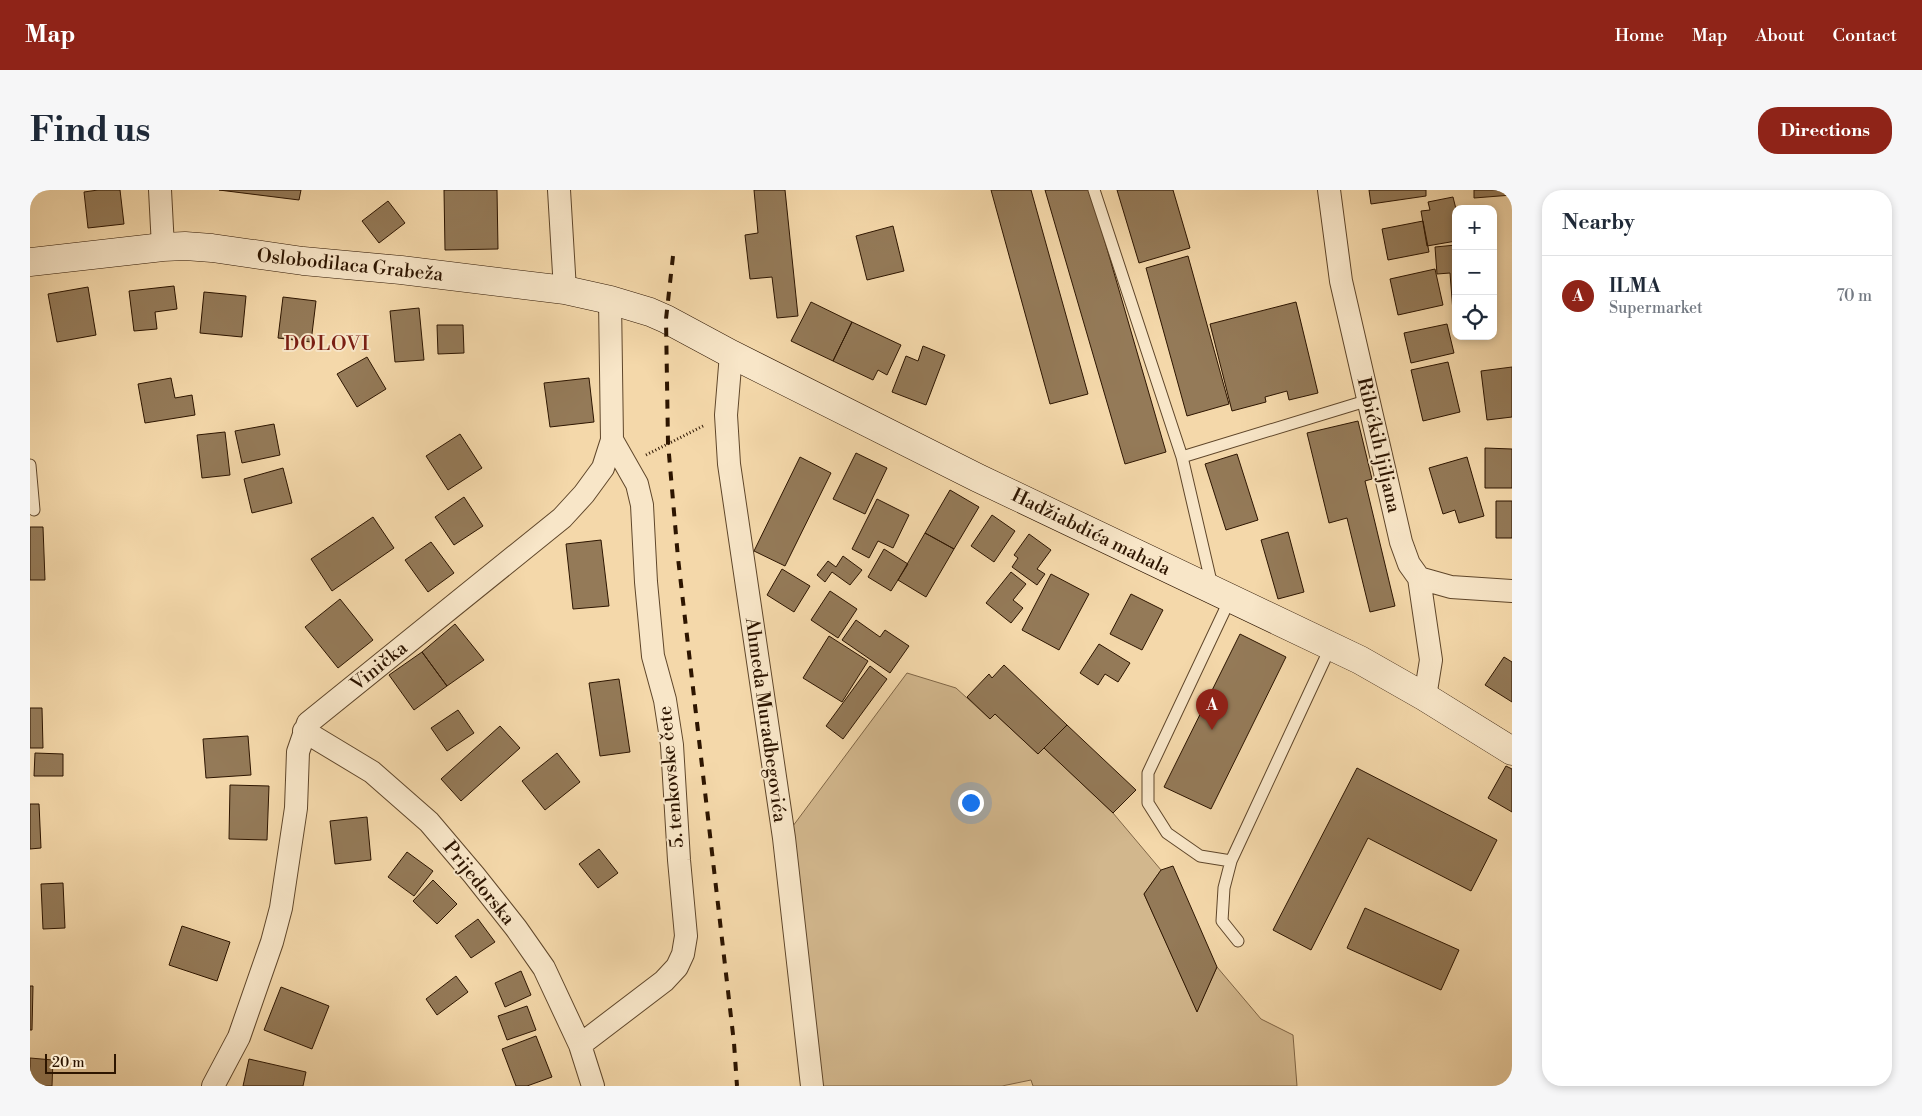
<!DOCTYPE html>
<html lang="en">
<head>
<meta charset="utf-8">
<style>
  :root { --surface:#fff; --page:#f6f6f7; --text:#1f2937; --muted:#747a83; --line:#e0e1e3; --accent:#8f2418 }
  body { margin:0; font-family:"Libre Bodoni",serif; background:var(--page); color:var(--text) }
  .controls { position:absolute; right:15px; top:15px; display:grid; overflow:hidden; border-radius:10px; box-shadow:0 2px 8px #0003 }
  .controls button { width:45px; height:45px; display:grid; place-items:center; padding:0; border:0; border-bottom:1px solid var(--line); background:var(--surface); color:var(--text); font:25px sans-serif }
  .scale { position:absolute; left:15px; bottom:12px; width:71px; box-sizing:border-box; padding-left:5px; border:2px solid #2d1500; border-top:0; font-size:14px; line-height:18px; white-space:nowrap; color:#2d1500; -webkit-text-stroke:4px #f8e6c8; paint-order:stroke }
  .you { position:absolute; left:940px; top:612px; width:18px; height:18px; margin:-12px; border:4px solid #fff; border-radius:50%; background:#1a73e8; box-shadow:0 0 0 8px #1a73e833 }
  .badge { display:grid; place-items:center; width:32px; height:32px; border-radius:50%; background:var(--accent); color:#fff; font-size:16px; font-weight:700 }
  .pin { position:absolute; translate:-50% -41px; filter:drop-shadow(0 1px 2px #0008) }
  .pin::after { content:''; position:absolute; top:26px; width:18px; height:15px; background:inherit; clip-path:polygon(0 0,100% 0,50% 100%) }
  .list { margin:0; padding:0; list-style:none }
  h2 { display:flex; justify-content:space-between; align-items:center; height:65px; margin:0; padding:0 20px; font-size:21px }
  h2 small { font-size:16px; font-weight:400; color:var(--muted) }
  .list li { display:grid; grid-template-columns:32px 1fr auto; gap:15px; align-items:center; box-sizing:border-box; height:80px; padding:0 20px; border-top:1px solid var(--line) }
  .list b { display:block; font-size:19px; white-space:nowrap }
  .list p { margin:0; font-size:16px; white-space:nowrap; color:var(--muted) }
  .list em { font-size:16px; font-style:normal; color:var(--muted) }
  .icon { flex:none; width:28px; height:28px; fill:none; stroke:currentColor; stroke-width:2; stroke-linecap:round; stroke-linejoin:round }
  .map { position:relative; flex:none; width:1482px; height:896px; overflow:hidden; border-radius:20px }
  header { display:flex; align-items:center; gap:30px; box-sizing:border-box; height:70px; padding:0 25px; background:var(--accent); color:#fff }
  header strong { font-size:24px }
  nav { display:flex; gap:28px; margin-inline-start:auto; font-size:18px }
  .intro { display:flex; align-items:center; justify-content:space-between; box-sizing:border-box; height:120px; padding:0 30px }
  h1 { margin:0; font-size:35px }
  .button { padding:12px 22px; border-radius:20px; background:var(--accent); color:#fff; font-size:18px; font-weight:700 }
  main { display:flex; gap:30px; padding:0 30px }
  aside { flex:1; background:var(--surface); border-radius:20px; box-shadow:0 2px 8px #0003 }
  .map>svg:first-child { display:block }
  .green { fill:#d2b78d; stroke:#806646 }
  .building { fill:#947a58; stroke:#2d1500 }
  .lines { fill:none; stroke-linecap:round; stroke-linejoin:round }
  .lane-casing { stroke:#5f462a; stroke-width:13 }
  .street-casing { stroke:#5f462a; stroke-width:24 }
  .secondary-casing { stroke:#2d1500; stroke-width:29 }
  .path { stroke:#2d1500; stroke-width:3; stroke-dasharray:1 2.5; stroke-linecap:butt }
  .lane { stroke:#f8e6c8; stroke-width:11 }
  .street { stroke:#f8e6c8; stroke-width:22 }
  .secondary { stroke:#f8e6c8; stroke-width:28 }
  .rail { stroke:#2d1500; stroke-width:4; stroke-dasharray:9 9; stroke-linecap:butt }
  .labels { text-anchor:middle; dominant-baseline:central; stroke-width:4; stroke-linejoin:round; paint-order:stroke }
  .street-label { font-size:19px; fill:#2d1500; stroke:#f8e6c8 }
  .neighbourhood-label { font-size:20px; letter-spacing:1px; fill:#7a1f14; stroke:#f8e6c8 }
</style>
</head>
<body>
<header>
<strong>Map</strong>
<nav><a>Home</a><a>Map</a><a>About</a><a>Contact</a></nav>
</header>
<div class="intro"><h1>Find us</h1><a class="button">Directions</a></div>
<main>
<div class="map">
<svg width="1482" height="896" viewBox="0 0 1482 896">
  <rect width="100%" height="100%" fill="#f4d8aa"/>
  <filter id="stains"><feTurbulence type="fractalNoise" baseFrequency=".004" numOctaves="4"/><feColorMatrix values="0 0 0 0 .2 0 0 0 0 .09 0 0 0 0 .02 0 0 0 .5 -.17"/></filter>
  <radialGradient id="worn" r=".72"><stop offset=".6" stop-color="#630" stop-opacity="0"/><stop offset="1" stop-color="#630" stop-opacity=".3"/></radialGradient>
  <!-- green -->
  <path class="green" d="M 877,483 L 926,498 L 960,529 L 965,524 L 1008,564 L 1014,558 L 1083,623 L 1131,680 L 1114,704 L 1167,821 L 1187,777 L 1231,829 L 1263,845 L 1267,896 L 1003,896 L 1001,890 L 972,896 L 782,896 L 754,648 Z"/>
  <!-- building -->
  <path class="building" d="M 68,0 L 90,0 L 94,34 L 58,38 L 54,2 Z
    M 189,0 L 271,0 L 269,10 Z
    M 414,0 L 467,0 L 468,59 L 415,60 Z
    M 724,0 L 755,0 L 768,126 L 747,128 L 742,87 L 720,89 L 715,45 L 728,43 Z
    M 961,0 L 1001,0 L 1058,204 L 1020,214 Z
    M 1015,0 L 1060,0 L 1136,262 L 1095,274 Z
    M 1087,0 L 1143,0 L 1160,58 L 1109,73 Z
    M 1339,0 L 1396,0 L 1396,6 L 1341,14 Z
    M 1444,0 L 1482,0 L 1482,5 L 1444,8 Z
    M 1423,7 L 1426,19 L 1426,51 L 1397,56 L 1391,21 L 1400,20 L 1398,12 Z
    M 358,11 L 375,33 L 349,53 L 332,31 Z
    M 1393,31 L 1399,62 L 1358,70 L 1352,39 Z
    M 863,36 L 874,81 L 837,90 L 826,46 Z
    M 1426,55 L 1426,122 L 1423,122 L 1420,83 L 1407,84 L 1405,57 Z
    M 1158,66 L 1199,214 L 1157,226 L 1116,78 Z
    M 1405,79 L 1413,115 L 1368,125 L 1360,89 Z
    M 144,96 L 147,119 L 125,122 L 127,139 L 104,141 L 99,101 Z
    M 58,97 L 66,145 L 27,152 L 18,104 Z
    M 174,102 L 216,106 L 212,147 L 170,143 Z
    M 253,107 L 286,111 L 281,152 L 248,148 Z
    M 781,112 L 822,132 L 803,171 L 761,151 Z
    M 1266,112 L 1288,203 L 1259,210 L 1257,201 L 1235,207 L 1236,212 L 1202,221 L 1180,134 Z
    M 389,118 L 394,170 L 365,172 L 360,121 Z
    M 822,132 L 871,155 L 857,185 L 848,180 L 843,190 L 803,171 Z
    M 1417,134 L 1424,163 L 1381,173 L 1374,143 Z
    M 407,135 L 433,135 L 434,163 L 408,164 Z
    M 893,156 L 915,165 L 896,215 L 862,202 L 876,166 L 888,171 Z
    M 337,167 L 356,199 L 327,217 L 307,184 Z
    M 1418,172 L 1430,222 L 1393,231 L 1381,180 Z
    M 1482,177 L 1482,227 L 1457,230 L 1451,181 Z
    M 141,188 L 145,208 L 162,205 L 165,225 L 115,233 L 108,194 Z
    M 559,188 L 564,232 L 520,237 L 514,193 Z
    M 1328,231 L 1342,289 L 1335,291 L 1365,416 L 1340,422 L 1317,328 L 1299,333 L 1277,243 Z
    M 244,234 L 250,265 L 212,273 L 205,241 Z
    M 195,242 L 200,285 L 172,288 L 167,245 Z
    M 430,244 L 452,278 L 418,300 L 396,266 Z
    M 1455,258 L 1482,259 L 1482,298 L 1455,298 Z
    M 826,263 L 857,278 L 835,324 L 803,309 Z
    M 1207,264 L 1228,330 L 1196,340 L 1175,274 Z
    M 770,267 L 801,283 L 755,376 L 724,361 Z
    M 1437,267 L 1454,326 L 1429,333 L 1425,320 L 1413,324 L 1399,278 Z
    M 253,278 L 262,313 L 222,323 L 214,289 Z
    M 920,300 L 949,317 L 924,359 L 895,343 Z
    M 434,307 L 453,336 L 424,355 L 405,327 Z
    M 847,309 L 879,325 L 863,358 L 848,351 L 839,368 L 822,359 Z
    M 1466,311 L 1482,311 L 1482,348 L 1466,348 Z
    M 962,325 L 985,341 L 964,372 L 941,356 Z
    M 343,327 L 364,358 L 302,401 L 281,369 Z
    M 0,337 L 13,337 L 15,390 L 0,390 Z
    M 1258,342 L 1274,402 L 1248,409 L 1231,350 Z
    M 895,343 L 924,359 L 896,407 L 868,390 Z
    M 999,344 L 1021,360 L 1007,379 L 1015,384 L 1007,395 L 982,377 L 988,368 L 984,365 Z
    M 571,350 L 579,416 L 543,419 L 536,354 Z
    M 401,352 L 424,383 L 398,402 L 375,370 Z
    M 854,359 L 878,374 L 861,401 L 838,387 Z
    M 813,366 L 832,380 L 820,395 L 802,382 L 795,392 L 787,385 L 798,371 L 806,377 Z
    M 752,379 L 780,396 L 764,422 L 737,405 Z
    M 981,382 L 996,394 L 983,410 L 993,418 L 981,433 L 956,413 Z
    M 1021,384 L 1059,404 L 1029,460 L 992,440 Z
    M 800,401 L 827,419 L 808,448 L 781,430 Z
    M 1101,404 L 1133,420 L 1112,460 L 1080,444 Z
    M 310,409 L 343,450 L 308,478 L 275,437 Z
    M 826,430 L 850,447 L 855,440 L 879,456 L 860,483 L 812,450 Z
    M 425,434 L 454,470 L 417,496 L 392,462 Z
    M 1210,444 L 1256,467 L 1181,619 L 1134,597 Z
    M 799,446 L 838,471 L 812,512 L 773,488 Z
    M 1069,454 L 1100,473 L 1088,492 L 1075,484 L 1068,495 L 1050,483 Z
    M 392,462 L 417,496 L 384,520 L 359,485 Z
    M 1474,467 L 1482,472 L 1482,512 L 1455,495 Z
    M 974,475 L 1037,535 L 1008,564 L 965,524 L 960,529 L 937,507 L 959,484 L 962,488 Z
    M 840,476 L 857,489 L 813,549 L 796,536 Z
    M 589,489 L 600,562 L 570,566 L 559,493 Z
    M 0,518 L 12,518 L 13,558 L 0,558 Z
    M 428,520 L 444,543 L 417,561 L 401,538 Z
    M 1037,535 L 1106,600 L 1083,623 L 1014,558 Z
    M 470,536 L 490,558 L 431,611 L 411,589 Z
    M 218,546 L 221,585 L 176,588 L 173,549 Z
    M 5,563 L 33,564 L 33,586 L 4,586 Z
    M 527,563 L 550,592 L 515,620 L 492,591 Z
    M 1476,576 L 1482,579 L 1482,622 L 1458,608 Z
    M 1327,578 L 1467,650 L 1441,701 L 1338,648 L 1281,760 L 1243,740 Z
    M 200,595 L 239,596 L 237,650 L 199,649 Z
    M 0,614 L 9,614 L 11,658 L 0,659 Z
    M 337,627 L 341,670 L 305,674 L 300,631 Z
    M 569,659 L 588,683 L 568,698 L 549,674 Z
    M 377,662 L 403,681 L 384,706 L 358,687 Z
    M 1143,676 L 1187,777 L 1167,822 L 1114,704 L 1131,680 Z
    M 403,690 L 427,714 L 407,734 L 383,711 Z
    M 33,693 L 35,738 L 13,739 L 11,694 Z
    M 1335,718 L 1429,760 L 1411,800 L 1317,758 Z
    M 448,729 L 465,752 L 441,768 L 425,746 Z
    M 152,736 L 200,752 L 187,791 L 139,775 Z
    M 491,781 L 501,805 L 475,817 L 465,793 Z
    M 426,786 L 438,802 L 407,825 L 396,809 Z
    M 0,796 L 3,796 L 2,840 L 0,840 Z
    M 251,797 L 299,816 L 282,859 L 234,840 Z
    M 497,816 L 506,840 L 477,850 L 468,826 Z
    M 506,846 L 522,887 L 497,896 L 486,896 L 472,859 Z
    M 0,868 L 23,870 L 22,896 L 0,896 Z
    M 219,869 L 276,882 L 273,896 L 213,896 Z"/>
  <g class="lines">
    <!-- lane casing -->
    <g class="lane-casing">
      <path id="lane" d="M 1064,0 L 1152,267 L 1182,396
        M 1152,267 L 1339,210
        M 0,275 L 4,320
        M 1200,409 L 1118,583 L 1118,613 L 1137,643 L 1170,666 L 1201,671
        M 1208,751 L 1192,731 L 1194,698 L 1201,671 L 1301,456"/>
    </g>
    <!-- street casing -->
    <g class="street-casing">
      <path id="street" d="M 130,0 L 133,57
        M 529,0 L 535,100
        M 1299,0 L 1311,91 L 1371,352 L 1379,374 L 1389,388 L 1401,470 L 1395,507
        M 701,164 L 696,225 L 699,274 L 754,648 L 782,896
        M 1389,388 L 1421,397 L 1482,401
        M 274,541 L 342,582 L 399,632 L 444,685 L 486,738 L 514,778 L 550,855 L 563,896
        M 550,855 L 634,791 L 647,777 L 653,764 L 656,746 L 649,670 L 642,555 L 635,510 L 623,466 L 616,392 L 612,315 L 607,294 L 582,250
        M 183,896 L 209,847 L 242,752 L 251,718 L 266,618 L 268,562 L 278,533 L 532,328 L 554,304 L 573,278 L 582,250 L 580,110"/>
    </g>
    <!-- secondary casing -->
    <g class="secondary-casing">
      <path id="secondary" d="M 0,72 L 133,57 L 155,56 L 182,58 L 273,71 L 371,80 L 535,100 L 580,110 L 620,122 L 636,129 L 701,164 L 948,288 L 1330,470 L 1395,507 L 1482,561"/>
    </g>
    <!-- path -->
    <path class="path" d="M 616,265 L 675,235"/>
    <!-- lane -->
    <use href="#lane" class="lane"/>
    <!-- street -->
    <use href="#street" class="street"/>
    <!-- secondary -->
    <use href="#secondary" class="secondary"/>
    <!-- rail -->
    <path class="rail" d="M 643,66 L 636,129 L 638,253 L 648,368 L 704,853 L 707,896"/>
  </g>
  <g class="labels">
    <!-- street labels -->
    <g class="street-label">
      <text transform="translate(320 75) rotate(6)">Oslobodilaca Grabeža</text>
      <text transform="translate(1349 255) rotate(77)">Ribićkih ljiljana</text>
      <text transform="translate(1061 342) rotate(26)">Hadžiabdića mahala</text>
      <text transform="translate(349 476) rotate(-39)">Vinička</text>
      <text transform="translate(736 530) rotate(82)">Ahmeda Muradbegovića</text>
      <text transform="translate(641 587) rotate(-95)">5. tenkovske čete</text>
      <text transform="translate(449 693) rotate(51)">Prijedorska</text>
    </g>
    <!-- neighbourhood labels -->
    <g class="neighbourhood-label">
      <text x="297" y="154">DOLOVI</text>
    </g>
  </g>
  <rect width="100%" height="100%" filter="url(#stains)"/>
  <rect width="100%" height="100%" fill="url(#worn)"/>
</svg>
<div class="controls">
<button>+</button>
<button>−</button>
<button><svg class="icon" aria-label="locate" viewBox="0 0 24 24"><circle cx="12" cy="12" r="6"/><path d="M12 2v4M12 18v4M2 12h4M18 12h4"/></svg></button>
</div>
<div class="scale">20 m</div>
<div class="you"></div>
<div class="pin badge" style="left:1182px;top:540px">A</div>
</div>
<aside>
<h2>Nearby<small></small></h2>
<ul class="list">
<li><span class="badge">A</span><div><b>ILMA</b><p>Supermarket</p></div><em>70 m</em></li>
</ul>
</aside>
</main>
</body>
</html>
